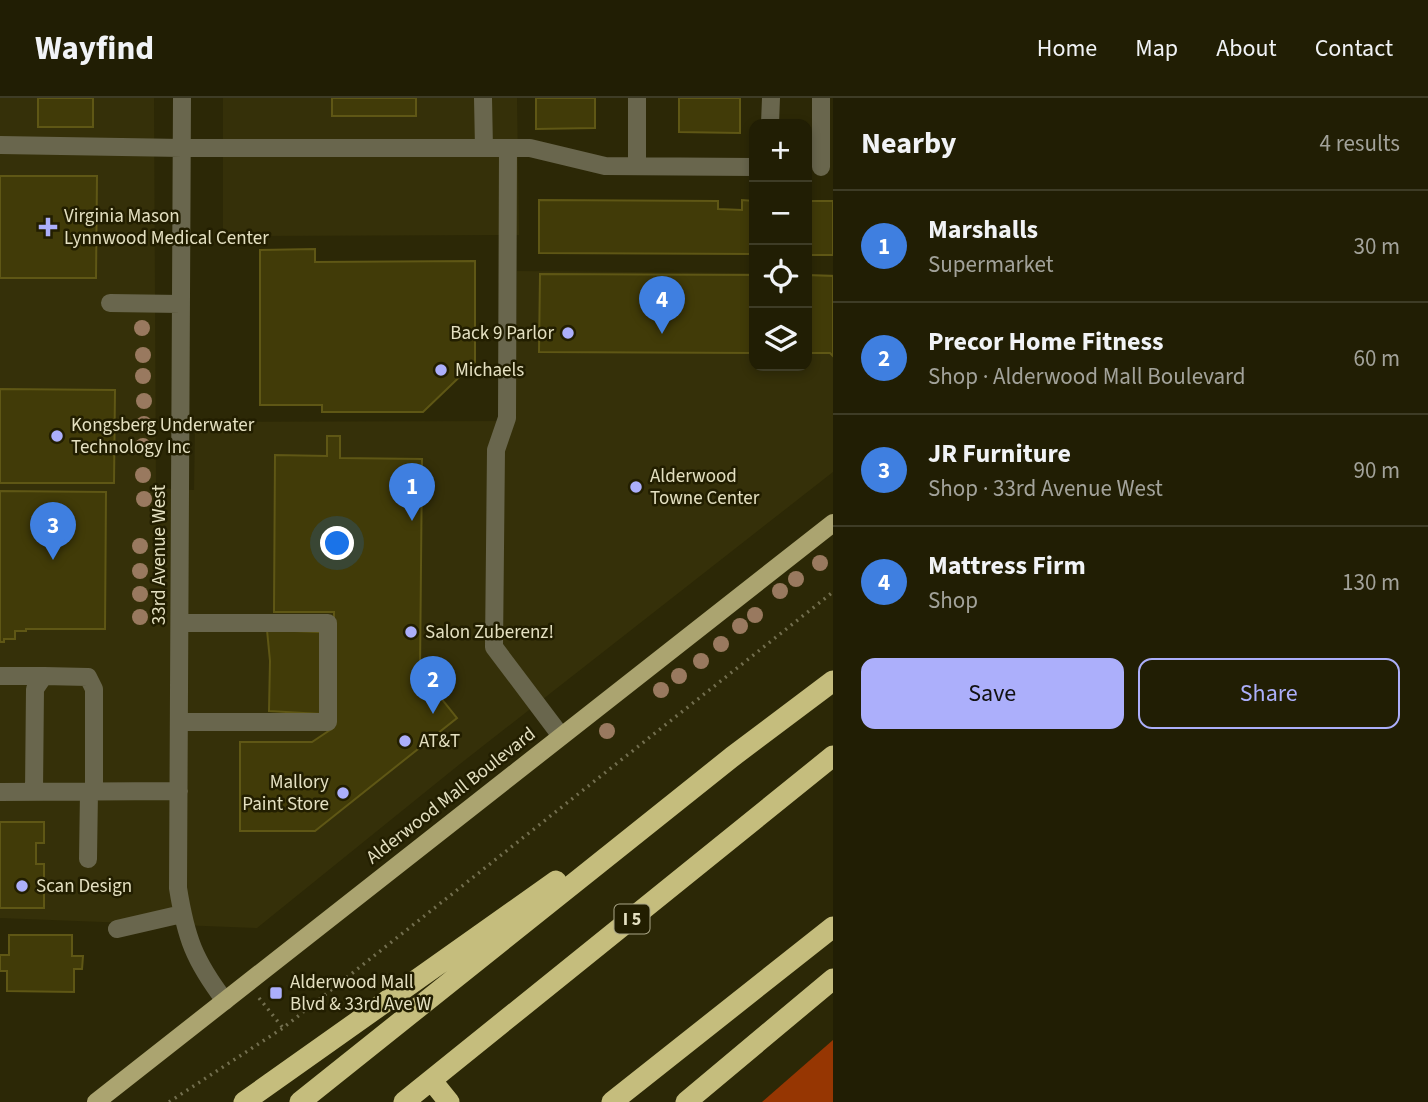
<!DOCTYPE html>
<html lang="en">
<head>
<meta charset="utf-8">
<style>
  :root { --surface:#211e04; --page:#2d2b13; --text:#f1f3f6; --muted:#a2a29a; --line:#3e3c26; --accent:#acaffb }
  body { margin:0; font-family:"Source Sans 3",sans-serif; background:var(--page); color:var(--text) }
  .controls { position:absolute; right:21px; top:21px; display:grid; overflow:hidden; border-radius:14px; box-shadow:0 4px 10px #0003 }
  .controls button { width:63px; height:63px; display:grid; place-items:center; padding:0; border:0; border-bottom:2px solid var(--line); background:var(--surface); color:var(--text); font:35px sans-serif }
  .you { position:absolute; left:338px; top:446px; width:24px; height:24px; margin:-18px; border:5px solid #fff; border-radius:50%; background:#1a73e8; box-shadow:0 0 0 10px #1a73e833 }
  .badge { display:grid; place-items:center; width:46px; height:46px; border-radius:50%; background:var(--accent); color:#fff; font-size:23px; font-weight:700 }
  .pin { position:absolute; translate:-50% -58px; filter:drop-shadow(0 2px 4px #0008) }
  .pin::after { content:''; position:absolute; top:37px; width:24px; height:21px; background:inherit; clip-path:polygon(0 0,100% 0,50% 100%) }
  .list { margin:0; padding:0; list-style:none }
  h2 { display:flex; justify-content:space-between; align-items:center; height:91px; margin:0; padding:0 28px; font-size:30px }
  h2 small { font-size:23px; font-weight:400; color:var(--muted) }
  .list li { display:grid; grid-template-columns:46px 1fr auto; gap:21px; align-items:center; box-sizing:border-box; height:112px; padding:0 28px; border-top:2px solid var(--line) }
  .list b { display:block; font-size:26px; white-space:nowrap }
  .list p { margin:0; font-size:23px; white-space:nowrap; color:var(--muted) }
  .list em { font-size:23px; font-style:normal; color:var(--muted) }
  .actions { display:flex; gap:14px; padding:21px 28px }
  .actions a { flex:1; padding:16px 0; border:2px solid var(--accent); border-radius:14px; text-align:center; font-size:24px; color:var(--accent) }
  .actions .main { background:var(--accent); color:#111 }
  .icon { flex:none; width:38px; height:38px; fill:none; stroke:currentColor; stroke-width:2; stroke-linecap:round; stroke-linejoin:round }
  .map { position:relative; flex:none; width:833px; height:1004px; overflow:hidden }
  header { display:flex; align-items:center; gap:42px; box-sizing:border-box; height:98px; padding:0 35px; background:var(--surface); border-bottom:2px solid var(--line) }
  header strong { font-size:33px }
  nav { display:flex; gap:38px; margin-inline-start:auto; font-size:24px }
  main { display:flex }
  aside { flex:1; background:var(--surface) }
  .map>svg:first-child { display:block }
  .built { fill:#353009 }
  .forest { fill:#963602 }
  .building { fill:#413b08; stroke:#5f5715; stroke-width:2 }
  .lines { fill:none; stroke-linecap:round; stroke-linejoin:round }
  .path { stroke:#736f4f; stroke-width:3.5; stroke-dasharray:2 5; stroke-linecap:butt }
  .minor { stroke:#69664d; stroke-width:18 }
  .major { stroke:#aba470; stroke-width:18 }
  .highway { stroke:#c5bd7d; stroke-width:21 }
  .tree { fill:#99795f }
  .poi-dot { fill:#acaffb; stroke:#221e00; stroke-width:2.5 }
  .labels { text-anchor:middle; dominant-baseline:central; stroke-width:5; stroke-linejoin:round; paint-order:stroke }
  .shield { fill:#221e00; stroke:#aaa687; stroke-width:2 }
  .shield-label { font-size:18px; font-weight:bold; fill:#e4e0c1 }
  .poi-label { font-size:19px; fill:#e4e0c1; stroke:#221e00; text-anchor:start }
  .street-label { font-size:19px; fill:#e4e0c1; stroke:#221e00 }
</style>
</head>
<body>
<header>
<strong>Wayfind</strong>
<nav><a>Home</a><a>Map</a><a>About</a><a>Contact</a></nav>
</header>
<main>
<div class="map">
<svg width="833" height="1004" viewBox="0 0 833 1004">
  <rect width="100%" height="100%" fill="#2c2806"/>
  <!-- built -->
  <path class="built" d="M 0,0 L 154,0 L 156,390 L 194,392 L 195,324 L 515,323 L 517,173 L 754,175 L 754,268 L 807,268 L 807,176 L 833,176 L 833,374 L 460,666 L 257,830 L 0,820 Z
    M 223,0 L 517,0 L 519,137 L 223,138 Z"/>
  <!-- forest -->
  <path class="forest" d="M 833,942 L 833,1004 L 762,1004 Z"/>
  <!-- building -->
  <path class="building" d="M 38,0 L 93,0 L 93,29 L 38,29 Z
    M 332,0 L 416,0 L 416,18 L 332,18 Z
    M 536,0 L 595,0 L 595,30 L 536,31 Z
    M 679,0 L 740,0 L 740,35 L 679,34 Z
    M 0,78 L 97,78 L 96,180 L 0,180 Z
    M 539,102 L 718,103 L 718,111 L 742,112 L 742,102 L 754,103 L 754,156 L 539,155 Z
    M 807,103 L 833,103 L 833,157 L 807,157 Z
    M 315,151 L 315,164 L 475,163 L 475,264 L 423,314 L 322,314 L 322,307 L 260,307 L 260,152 Z
    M 540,176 L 754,177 L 754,255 L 539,254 Z
    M 807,177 L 833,178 L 833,258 L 830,255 L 807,255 Z
    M 0,291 L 115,292 L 114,385 L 0,385 Z
    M 327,338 L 340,338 L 340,360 L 422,361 L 420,574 L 457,620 L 315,733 L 240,733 L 240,644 L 312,644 L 333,630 L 334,514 L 274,514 L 275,357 L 327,358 Z
    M 0,393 L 106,394 L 105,531 L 26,531 L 26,533 L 15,533 L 15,541 L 4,541 L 4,544 L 0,544 Z
    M 267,532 L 321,534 L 321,616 L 269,613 L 270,563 Z
    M 0,724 L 44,724 L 44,745 L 36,745 L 36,766 L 44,766 L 44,810 L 0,810 Z
    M 9,837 L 72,837 L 72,858 L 83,858 L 82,871 L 74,871 L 74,894 L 7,893 L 7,873 L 0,873 L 0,857 L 9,857 Z"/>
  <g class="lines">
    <!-- path -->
    <path class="path" d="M 259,900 L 283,930
      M 169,1004 L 283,930 L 833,494"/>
    <!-- minor -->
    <path class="minor" d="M 182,0 L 178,790 C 186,840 194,862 225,903
      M 483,0 L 484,50
      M 821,0 L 821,69
      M 770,26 L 771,0
      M 0,47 L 182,50 L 530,50 L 605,68 L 754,69
      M 508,50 L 507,320 L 496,352 L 494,549 L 561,638
      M 637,68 L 637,0
      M 110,205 L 181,206
      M 0,578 L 44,578
      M 179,624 L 328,624 L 328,525 L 180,525
      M 34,693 L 35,591 L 44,578 L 88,579 L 94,591 L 94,693
      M 0,694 L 179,693
      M 88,761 L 89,693
      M 117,831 L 182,816"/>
    <!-- major -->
    <path class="major" d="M 96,1004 L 833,425"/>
    <!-- highway -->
    <path class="highway" d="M 432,983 L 449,1004
      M 244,1004 L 556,783
      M 300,1004 L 732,659 L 833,583
      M 404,1004 L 833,658
      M 612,1004 L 833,829
      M 686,1004 L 833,881"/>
  </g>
  <!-- trees -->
  <g class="tree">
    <circle cx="142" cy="230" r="8"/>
    <circle cx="143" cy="257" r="8"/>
    <circle cx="143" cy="278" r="8"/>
    <circle cx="144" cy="303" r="8"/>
    <circle cx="144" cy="326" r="8"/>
    <circle cx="143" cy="348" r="8"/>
    <circle cx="143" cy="377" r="8"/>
    <circle cx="144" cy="401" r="8"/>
    <circle cx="140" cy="448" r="8"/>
    <circle cx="820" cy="465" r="8"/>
    <circle cx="140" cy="473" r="8"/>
    <circle cx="796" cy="481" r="8"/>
    <circle cx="780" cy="493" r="8"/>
    <circle cx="140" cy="496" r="8"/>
    <circle cx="755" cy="517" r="8"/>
    <circle cx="140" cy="519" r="8"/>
    <circle cx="740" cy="528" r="8"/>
    <circle cx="721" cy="546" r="8"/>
    <circle cx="701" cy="563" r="8"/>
    <circle cx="679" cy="578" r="8"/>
    <circle cx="661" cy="592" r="8"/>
    <circle cx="607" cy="633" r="8"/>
  </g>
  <!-- markers -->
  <g class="poi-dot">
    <path d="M44.5 118.5h7v7h7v7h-7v7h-7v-7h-7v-7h7z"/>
    <circle cx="568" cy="235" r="7"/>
    <circle cx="441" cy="272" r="7"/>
    <circle cx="57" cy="338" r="7"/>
    <circle cx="636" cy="389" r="7"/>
    <circle cx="411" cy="534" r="7"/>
    <circle cx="405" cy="643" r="7"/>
    <circle cx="343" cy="695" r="7"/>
    <circle cx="22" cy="788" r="7"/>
    <rect x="269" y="888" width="14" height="14" rx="3.5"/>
  </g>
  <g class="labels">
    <!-- shield labels -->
    <rect class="shield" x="614.5" y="806.5" width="35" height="29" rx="5"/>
    <g class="shield-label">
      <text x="632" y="821">I 5</text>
    </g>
    <!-- poi labels -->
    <g class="poi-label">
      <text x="64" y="118">Virginia Mason<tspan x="64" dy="22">Lynnwood Medical Center</tspan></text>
      <text x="554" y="235" text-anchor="end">Back 9 Parlor</text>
      <text x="455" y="272">Michaels</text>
      <text x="71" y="327">Kongsberg Underwater<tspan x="71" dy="22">Technology Inc</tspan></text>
      <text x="650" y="378">Alderwood<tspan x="650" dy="22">Towne Center</tspan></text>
      <text x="425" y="534">Salon Zuberenz!</text>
      <text x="419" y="643">AT&amp;T</text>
      <text x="329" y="684" text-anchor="end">Mallory<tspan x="329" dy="22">Paint Store</tspan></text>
      <text x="36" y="788">Scan Design</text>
      <text x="290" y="884">Alderwood Mall<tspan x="290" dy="22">Blvd &amp; 33rd Ave W</tspan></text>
    </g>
    <!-- street labels -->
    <g class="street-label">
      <text transform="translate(159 457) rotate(-90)">33rd Avenue West</text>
      <text transform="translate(451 698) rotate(-38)">Alderwood Mall Boulevard</text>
    </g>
  </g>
</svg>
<div class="controls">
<button>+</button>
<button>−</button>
<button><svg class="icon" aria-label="locate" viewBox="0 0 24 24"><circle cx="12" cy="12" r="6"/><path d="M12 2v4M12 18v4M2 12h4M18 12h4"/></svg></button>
<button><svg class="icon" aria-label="layers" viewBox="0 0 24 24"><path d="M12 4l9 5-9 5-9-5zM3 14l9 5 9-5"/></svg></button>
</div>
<div class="you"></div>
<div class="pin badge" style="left:412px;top:423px;background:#3f7fe0">1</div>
<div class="pin badge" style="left:433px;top:616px;background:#3f7fe0">2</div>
<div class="pin badge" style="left:53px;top:462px;background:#3f7fe0">3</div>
<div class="pin badge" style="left:662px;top:236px;background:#3f7fe0">4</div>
</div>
<aside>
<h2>Nearby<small>4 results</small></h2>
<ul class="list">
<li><span class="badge" style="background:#3f7fe0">1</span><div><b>Marshalls</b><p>Supermarket</p></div><em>30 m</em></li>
<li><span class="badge" style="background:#3f7fe0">2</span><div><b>Precor Home Fitness</b><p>Shop · Alderwood Mall Boulevard</p></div><em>60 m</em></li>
<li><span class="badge" style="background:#3f7fe0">3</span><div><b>JR Furniture</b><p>Shop · 33rd Avenue West</p></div><em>90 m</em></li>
<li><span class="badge" style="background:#3f7fe0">4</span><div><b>Mattress Firm</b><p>Shop</p></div><em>130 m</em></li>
</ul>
<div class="actions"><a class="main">Save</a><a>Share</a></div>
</aside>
</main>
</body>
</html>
